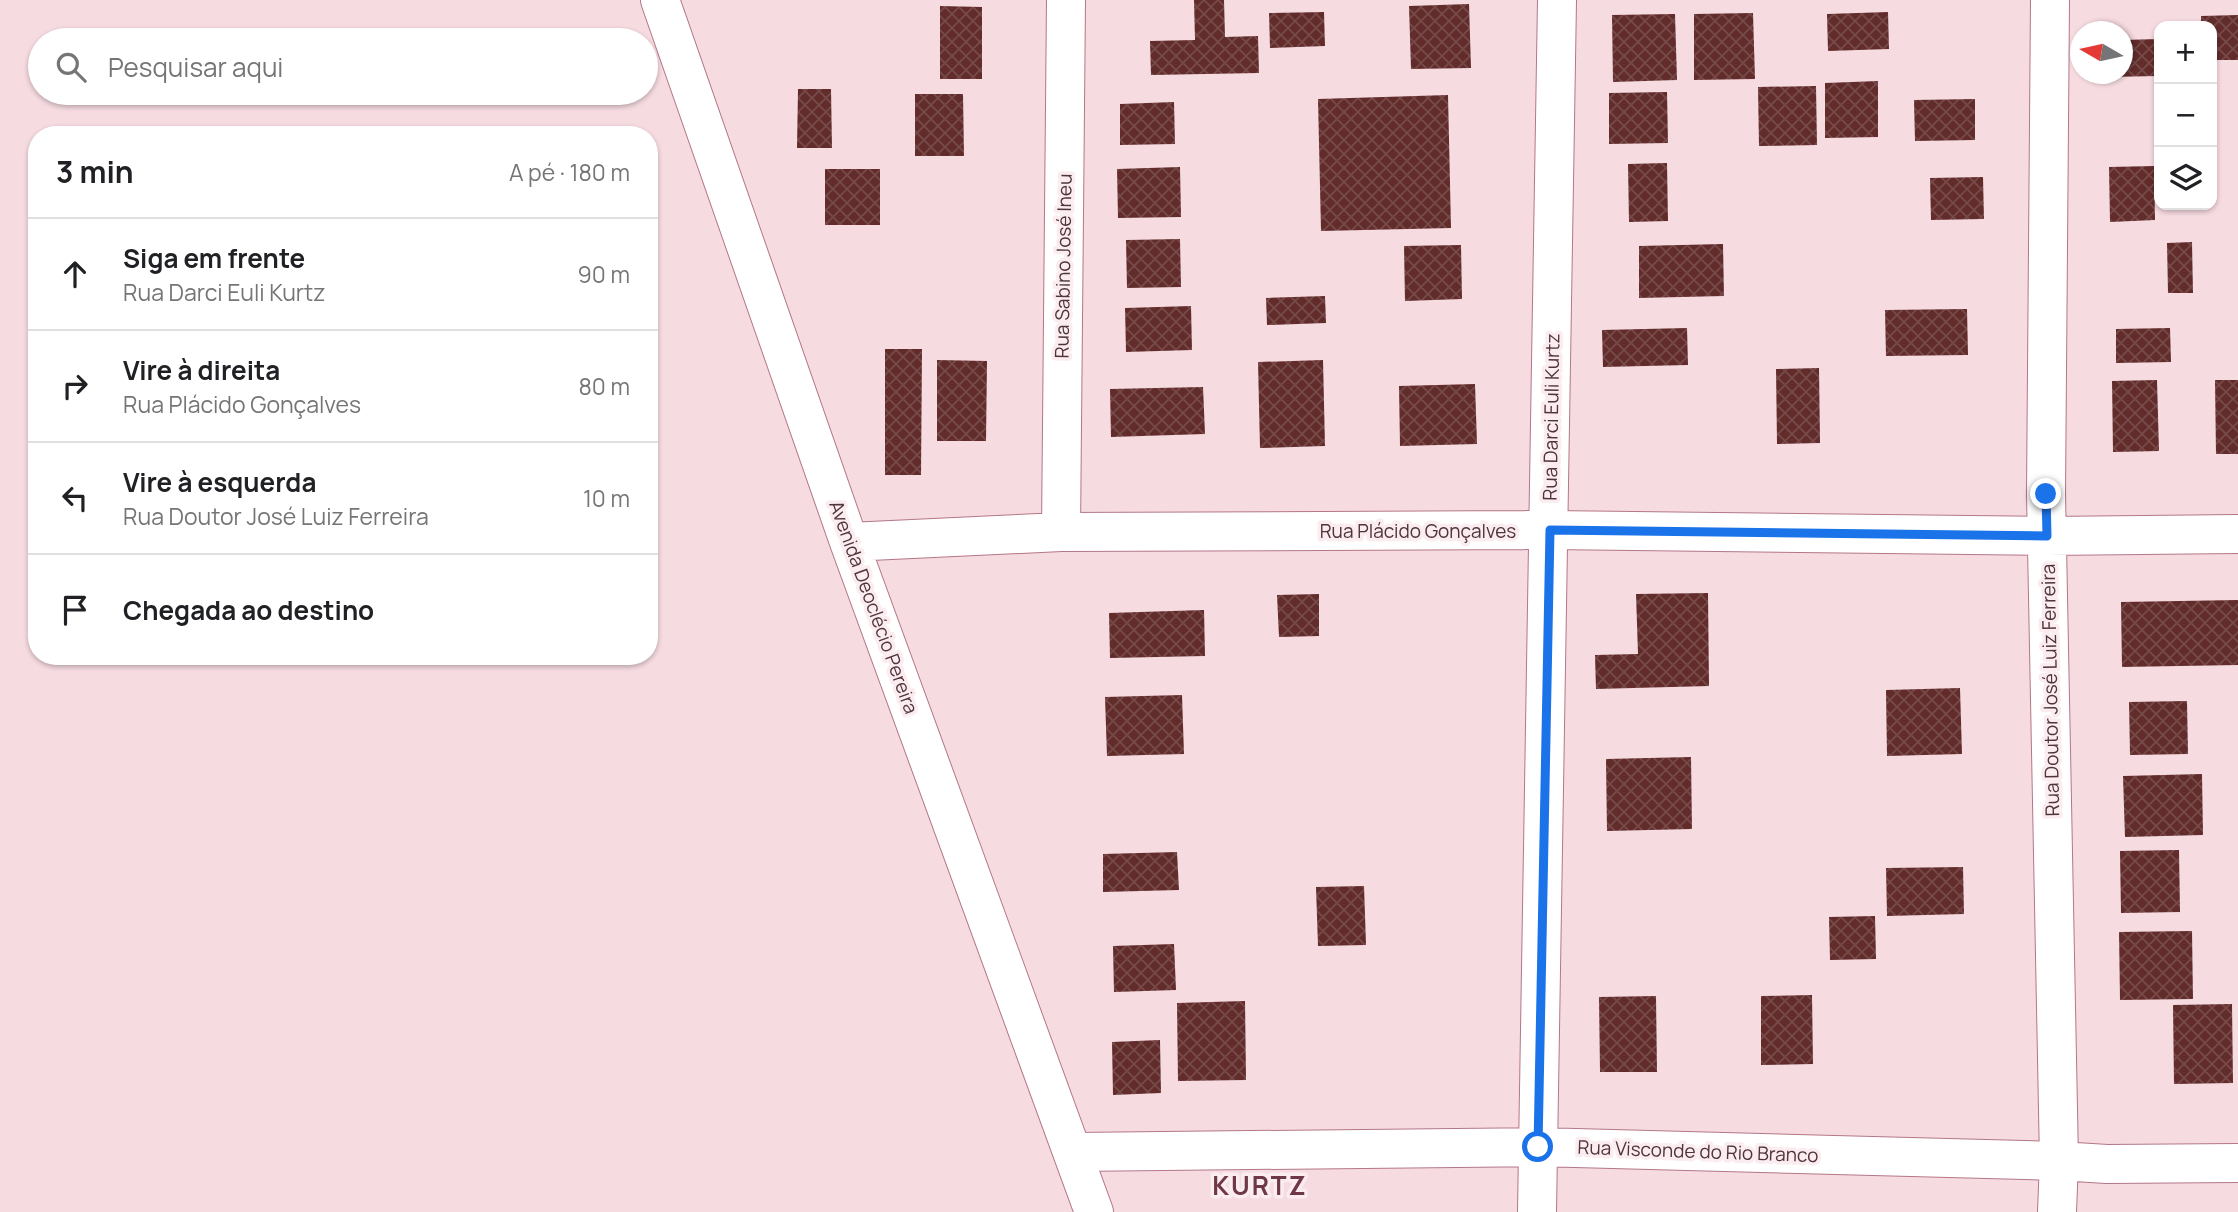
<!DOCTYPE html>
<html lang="pt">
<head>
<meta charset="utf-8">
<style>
  :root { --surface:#fff; --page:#f2f2f2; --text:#202124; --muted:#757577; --line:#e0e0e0 }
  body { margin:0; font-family:Manrope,sans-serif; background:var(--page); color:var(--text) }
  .controls { position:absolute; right:21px; top:21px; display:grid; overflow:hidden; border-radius:14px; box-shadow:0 2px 5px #0004 }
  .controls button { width:63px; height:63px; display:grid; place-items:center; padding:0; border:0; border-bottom:2px solid var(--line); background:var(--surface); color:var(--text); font:35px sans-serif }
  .compass { position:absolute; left:2070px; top:21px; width:63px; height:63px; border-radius:50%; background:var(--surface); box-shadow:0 2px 5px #0004; rotate:279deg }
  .stop { position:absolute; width:21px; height:21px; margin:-16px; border:5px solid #1a73e8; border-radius:50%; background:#fff }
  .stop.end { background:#1a73e8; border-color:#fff; box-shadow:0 2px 7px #0008 }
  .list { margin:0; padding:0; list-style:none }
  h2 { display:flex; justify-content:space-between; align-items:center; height:91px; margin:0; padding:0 28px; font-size:30px }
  h2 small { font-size:23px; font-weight:400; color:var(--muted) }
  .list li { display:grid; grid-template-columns:46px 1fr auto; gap:21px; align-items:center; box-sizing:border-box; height:112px; padding:0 28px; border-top:2px solid var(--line) }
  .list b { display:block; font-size:26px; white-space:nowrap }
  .list p { margin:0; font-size:23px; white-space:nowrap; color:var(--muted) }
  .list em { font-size:23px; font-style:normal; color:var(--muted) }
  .icon { flex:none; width:38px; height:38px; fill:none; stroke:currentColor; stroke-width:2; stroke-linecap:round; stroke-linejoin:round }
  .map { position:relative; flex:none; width:2238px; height:1212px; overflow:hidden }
  .search { position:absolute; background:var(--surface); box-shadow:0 2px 5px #0004; left:28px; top:28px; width:630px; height:77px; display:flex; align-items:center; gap:18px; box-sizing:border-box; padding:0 24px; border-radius:38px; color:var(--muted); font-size:26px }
  .panel { position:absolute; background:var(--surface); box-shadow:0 2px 5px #0004; left:28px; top:126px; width:630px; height:539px; border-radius:28px }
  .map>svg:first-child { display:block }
  .building { fill:url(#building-cross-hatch) }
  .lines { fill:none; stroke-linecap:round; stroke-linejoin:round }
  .minor-casing { stroke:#b47787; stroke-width:40 }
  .minor { stroke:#fff; stroke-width:38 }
  .route { stroke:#1a73e8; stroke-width:9 }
  .labels { text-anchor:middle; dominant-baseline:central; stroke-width:7; stroke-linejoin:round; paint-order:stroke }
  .street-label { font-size:19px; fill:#4f343b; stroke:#faecef }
  .district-label { font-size:26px; font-weight:bold; letter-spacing:2px; fill:#6f3848; stroke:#faecef }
</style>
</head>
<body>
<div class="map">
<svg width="2238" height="1212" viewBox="0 0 2238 1212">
  <defs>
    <pattern id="building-cross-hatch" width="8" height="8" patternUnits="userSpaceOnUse" patternTransform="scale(1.75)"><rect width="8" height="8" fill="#622c2b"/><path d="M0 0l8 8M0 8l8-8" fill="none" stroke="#774a4a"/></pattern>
  </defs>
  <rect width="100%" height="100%" fill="#f6dbe1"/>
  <!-- building -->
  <path class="building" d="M 1194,0 L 1224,0 L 1225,37 L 1258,36 L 1259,73 L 1151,75 L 1150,41 L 1195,40 Z
    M 1469,4 L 1471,68 L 1411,69 L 1409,6 Z
    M 940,6 L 982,7 L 982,79 L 940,79 Z
    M 1324,12 L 1325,46 L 1270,48 L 1269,13 Z
    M 1888,12 L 1889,49 L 1828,51 L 1827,14 Z
    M 1753,13 L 1755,79 L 1694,80 L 1694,14 Z
    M 1675,14 L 1677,80 L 1613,82 L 1612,15 Z
    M 2238,15 L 2238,60 L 2212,60 L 2212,26 L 2201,26 L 2201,16 Z
    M 2158,39 L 2159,76 L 2106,77 L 2106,74 L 2122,74 L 2122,40 Z
    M 1878,81 L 1878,137 L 1825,138 L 1825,83 Z
    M 1816,86 L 1817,145 L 1759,146 L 1758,87 Z
    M 798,89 L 831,89 L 832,148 L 797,148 Z
    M 1667,92 L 1668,143 L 1609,144 L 1609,93 Z
    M 915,94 L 963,94 L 964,156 L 915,156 Z
    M 1448,95 L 1451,228 L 1321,231 L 1318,99 Z
    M 1975,99 L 1975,140 L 1915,141 L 1914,100 Z
    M 1174,102 L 1175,144 L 1120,145 L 1120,104 Z
    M 1667,163 L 1668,221 L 1629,222 L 1628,164 Z
    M 2154,166 L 2155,220 L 2110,222 L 2109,167 Z
    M 1180,167 L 1181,217 L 1118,218 L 1117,169 Z
    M 825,169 L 880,169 L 880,225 L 825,225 Z
    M 1983,177 L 1984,219 L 1931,220 L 1930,178 Z
    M 1180,239 L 1181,287 L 1127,288 L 1126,240 Z
    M 2192,242 L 2193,293 L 2168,293 L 2167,243 Z
    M 1723,244 L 1724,296 L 1639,298 L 1639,246 Z
    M 1461,245 L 1462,299 L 1405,301 L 1404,246 Z
    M 1325,296 L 1326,323 L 1267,325 L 1266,298 Z
    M 1191,306 L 1192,350 L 1126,352 L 1125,308 Z
    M 1967,309 L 1968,355 L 1886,356 L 1885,310 Z
    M 1687,328 L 1688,365 L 1603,367 L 1602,330 Z
    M 2170,328 L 2171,362 L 2116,363 L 2116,329 Z
    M 885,349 L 922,349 L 921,475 L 885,475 Z
    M 937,360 L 987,361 L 986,441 L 937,441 Z
    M 1323,360 L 1325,446 L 1260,448 L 1258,362 Z
    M 1819,368 L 1820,443 L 1777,444 L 1776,369 Z
    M 2157,380 L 2159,451 L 2113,452 L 2112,381 Z
    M 2215,380 L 2238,380 L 2238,454 L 2216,454 Z
    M 1475,384 L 1477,444 L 1400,446 L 1399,386 Z
    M 1203,387 L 1205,434 L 1111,437 L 1110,389 Z
    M 1708,593 L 1709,686 L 1596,689 L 1595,655 L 1638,654 L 1636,594 Z
    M 1319,594 L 1319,636 L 1279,637 L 1277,595 Z
    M 2238,600 L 2238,665 L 2122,667 L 2121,602 Z
    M 1204,610 L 1205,656 L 1110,658 L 1109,613 Z
    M 1960,688 L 1962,754 L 1887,756 L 1886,690 Z
    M 1182,695 L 1184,754 L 1107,756 L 1105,697 Z
    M 2187,701 L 2188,754 L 2130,755 L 2129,702 Z
    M 1691,757 L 1692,829 L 1607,831 L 1606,759 Z
    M 2202,774 L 2203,835 L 2125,837 L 2123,776 Z
    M 2179,850 L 2180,912 L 2121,913 L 2120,851 Z
    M 1177,852 L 1179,890 L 1103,892 L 1103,854 Z
    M 1963,867 L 1964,914 L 1887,916 L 1886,868 Z
    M 1364,886 L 1366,945 L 1318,946 L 1316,887 Z
    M 1875,916 L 1876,959 L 1830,960 L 1829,917 Z
    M 2192,931 L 2193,999 L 2120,1000 L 2119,932 Z
    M 1174,944 L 1176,990 L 1114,992 L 1113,946 Z
    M 1812,995 L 1813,1064 L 1761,1065 L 1761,996 Z
    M 1656,996 L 1657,1072 L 1600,1072 L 1599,997 Z
    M 1245,1001 L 1246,1080 L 1178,1081 L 1177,1003 Z
    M 2232,1004 L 2233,1083 L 2174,1084 L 2173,1005 Z
    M 1160,1040 L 1161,1093 L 1113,1095 L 1112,1042 Z"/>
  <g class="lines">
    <!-- minor casing -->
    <g class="minor-casing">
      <path id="minor" d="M 660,0 L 849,542 L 1094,1212
        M 2050,0 L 2046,494 L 2059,1161 L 2057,1212
        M 1061,532 L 1066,0
        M 849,542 L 1061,532 L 1550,530 L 2047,536 L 2238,534
        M 1074,1152 L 1538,1147 L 2059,1161 L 2107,1164 L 2238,1163
        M 1537,1212 L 1557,0"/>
    </g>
    <!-- minor -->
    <use href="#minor" class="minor"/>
  </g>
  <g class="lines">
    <!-- route -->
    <path class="route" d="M 1538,1147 L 1550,530 L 2047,536 L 2046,494"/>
  </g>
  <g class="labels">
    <!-- street labels -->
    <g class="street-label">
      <text transform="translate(1063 266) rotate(-89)">Rua Sabino José Ineu</text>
      <text transform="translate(1551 417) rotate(-89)">Rua Darci Euli Kurtz</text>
      <text x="1418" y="531">Rua Plácido Gonçalves</text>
      <text transform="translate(874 607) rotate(70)">Avenida Deoclécio Pereira</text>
      <text transform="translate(2050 690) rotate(-91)">Rua Doutor José Luiz Ferreira</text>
      <text transform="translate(1698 1151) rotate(2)">Rua Visconde do Rio Branco</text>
    </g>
    <!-- district labels -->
    <g class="district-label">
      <text x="1260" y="1185">KURTZ</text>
    </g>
  </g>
</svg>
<div class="controls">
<button>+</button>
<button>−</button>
<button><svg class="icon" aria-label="layers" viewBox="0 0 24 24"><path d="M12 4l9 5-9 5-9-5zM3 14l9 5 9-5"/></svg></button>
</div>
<svg class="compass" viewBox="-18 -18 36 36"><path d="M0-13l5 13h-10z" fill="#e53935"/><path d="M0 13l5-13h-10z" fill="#757577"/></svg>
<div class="stop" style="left:1538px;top:1147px"></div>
<div class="stop end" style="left:2046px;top:494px"></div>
<div class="search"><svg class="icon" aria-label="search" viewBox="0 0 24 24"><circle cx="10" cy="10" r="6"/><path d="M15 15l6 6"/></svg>Pesquisar aqui</div>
<section class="panel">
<h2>3 min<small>A pé · 180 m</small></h2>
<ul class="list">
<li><svg class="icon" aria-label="ahead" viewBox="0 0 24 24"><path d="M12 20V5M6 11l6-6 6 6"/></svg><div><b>Siga em frente</b><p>Rua Darci Euli Kurtz</p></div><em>90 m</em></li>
<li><svg class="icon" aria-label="right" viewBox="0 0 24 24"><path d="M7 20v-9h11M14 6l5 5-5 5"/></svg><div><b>Vire à direita</b><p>Rua Plácido Gonçalves</p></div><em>80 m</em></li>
<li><svg class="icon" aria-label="left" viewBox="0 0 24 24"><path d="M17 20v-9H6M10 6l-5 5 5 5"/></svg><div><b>Vire à esquerda</b><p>Rua Doutor José Luiz Ferreira</p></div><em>10 m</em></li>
<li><svg class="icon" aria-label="arrive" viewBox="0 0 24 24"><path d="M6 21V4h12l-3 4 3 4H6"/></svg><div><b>Chegada ao destino</b></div></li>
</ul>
</section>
</div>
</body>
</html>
